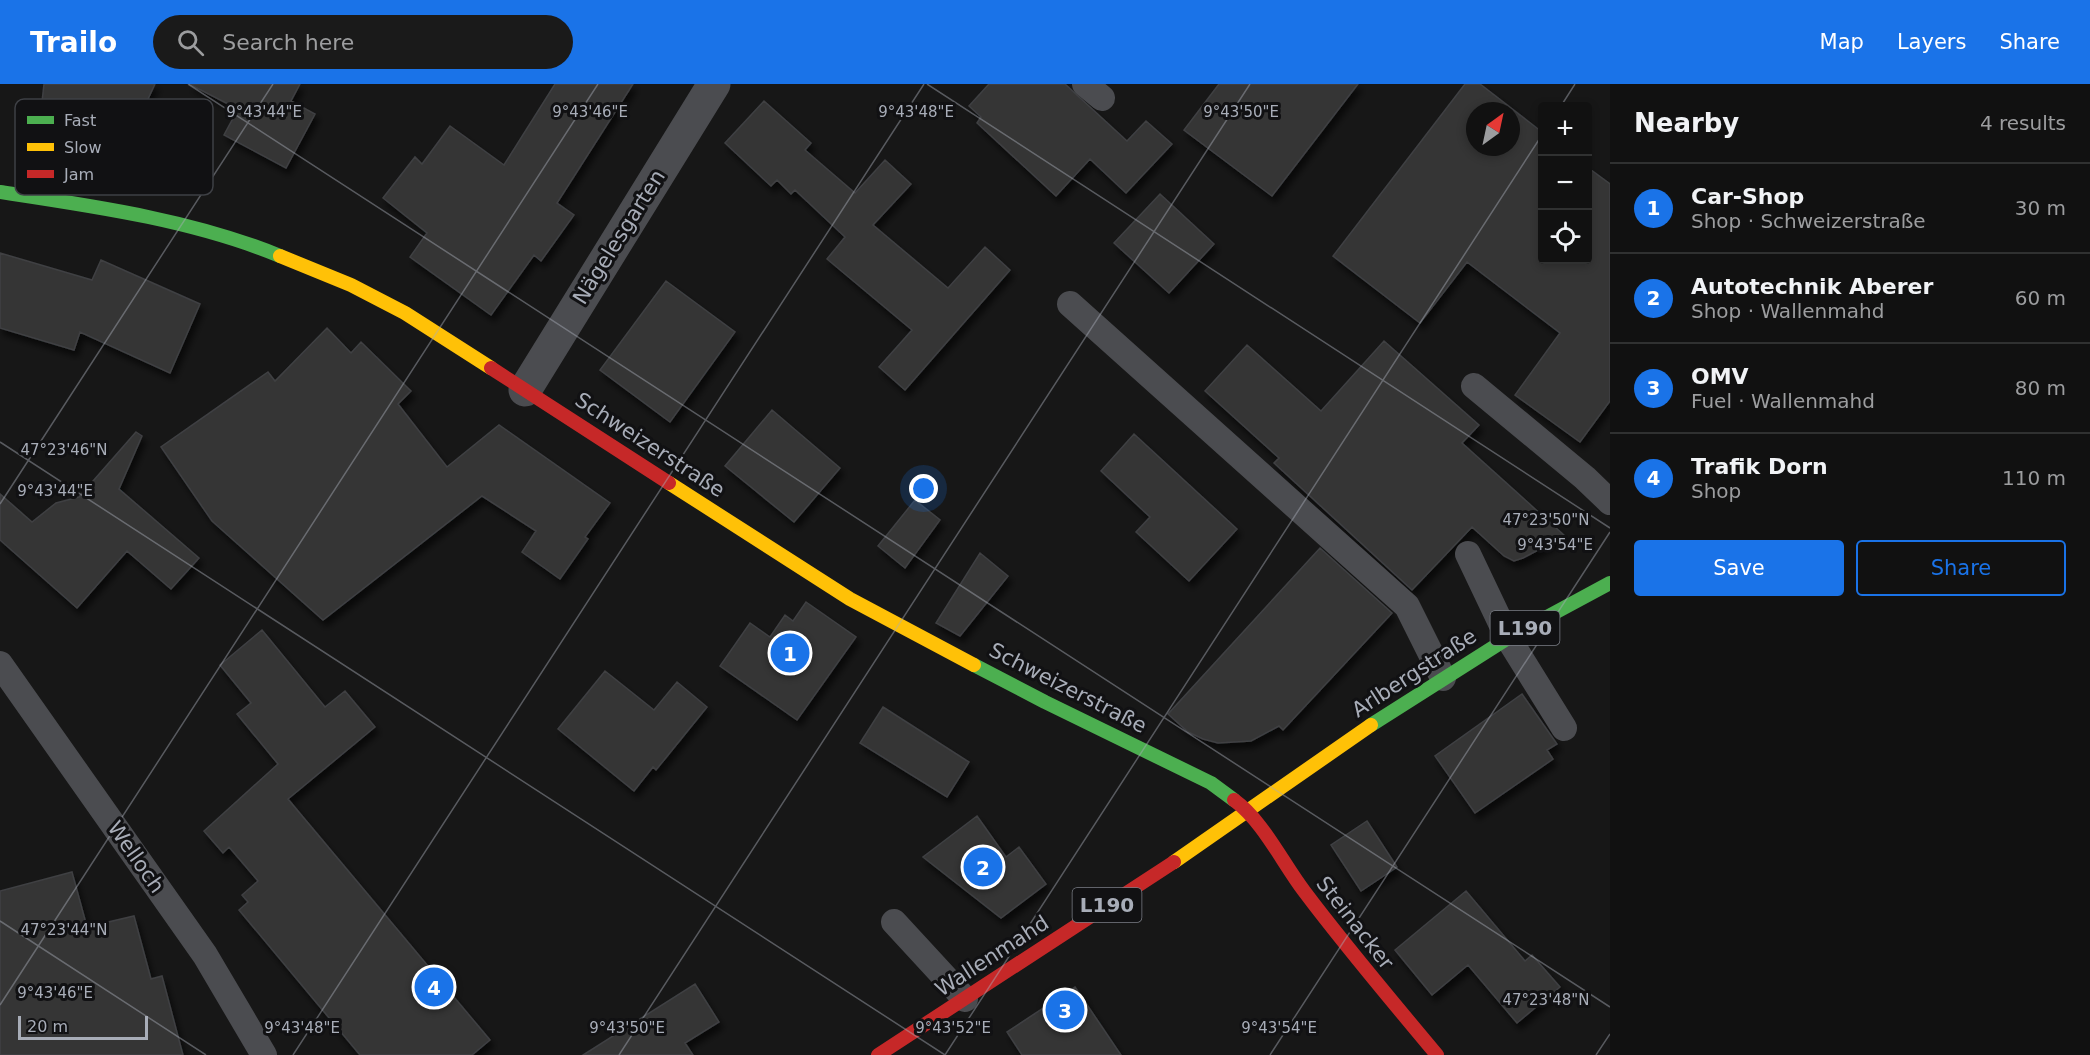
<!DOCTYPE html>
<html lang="en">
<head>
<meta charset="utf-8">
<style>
  :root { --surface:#111; --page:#1a1a1a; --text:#f1f3f6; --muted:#9c9d9f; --line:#303131; --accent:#1a73e8 }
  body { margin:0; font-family:"DejaVu Sans",sans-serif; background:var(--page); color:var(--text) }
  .controls { position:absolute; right:18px; top:18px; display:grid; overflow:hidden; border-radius:6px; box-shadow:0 3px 9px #0003 }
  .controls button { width:54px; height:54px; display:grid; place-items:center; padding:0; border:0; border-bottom:2px solid var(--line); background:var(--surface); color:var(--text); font:30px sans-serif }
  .compass { position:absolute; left:1466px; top:18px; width:54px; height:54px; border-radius:50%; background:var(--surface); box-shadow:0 3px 9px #0003; rotate:33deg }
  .scale { position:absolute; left:18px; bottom:15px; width:130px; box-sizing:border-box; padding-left:6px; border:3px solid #a8adb8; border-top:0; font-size:16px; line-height:21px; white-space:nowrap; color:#a8adb8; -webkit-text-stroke:4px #111113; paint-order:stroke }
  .you { position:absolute; left:924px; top:405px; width:21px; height:21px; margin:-15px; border:4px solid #fff; border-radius:50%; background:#1a73e8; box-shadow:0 0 0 9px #1a73e833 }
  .badge { display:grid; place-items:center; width:39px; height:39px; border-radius:50%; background:var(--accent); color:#fff; font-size:20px; font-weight:700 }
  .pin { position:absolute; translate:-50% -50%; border:3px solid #fff; box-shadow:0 2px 6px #0006 }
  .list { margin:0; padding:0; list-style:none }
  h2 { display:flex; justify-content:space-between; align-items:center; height:78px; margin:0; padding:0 24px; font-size:26px }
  h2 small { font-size:20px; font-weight:400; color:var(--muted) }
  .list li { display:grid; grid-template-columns:39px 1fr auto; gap:18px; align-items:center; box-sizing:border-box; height:90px; padding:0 24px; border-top:2px solid var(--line) }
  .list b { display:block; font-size:22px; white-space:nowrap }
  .list p { margin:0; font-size:20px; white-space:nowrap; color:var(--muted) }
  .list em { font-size:20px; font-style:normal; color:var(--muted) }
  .actions { display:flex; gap:12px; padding:18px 24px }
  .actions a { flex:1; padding:14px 0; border:2px solid var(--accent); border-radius:6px; text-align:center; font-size:21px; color:var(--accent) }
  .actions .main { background:var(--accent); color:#fff }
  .icon { flex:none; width:33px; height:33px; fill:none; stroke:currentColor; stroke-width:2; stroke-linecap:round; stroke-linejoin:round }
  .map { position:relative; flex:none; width:1610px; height:971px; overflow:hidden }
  header { display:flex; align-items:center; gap:36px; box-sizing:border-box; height:84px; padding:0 30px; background:var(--accent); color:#fff }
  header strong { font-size:28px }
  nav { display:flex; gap:33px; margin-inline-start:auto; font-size:21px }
  .search { width:420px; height:54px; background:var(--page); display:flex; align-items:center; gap:15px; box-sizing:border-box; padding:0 21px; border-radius:33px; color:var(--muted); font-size:22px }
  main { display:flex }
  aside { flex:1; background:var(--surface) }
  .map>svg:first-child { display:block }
  .building { fill:#353536; stroke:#3f4043; stroke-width:1.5; fill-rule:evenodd; filter:url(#shadow) }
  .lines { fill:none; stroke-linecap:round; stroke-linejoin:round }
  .lane { stroke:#4b4c50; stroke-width:26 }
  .street { stroke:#4b4c50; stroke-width:33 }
  .fast { stroke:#4caf50; stroke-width:14 }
  .slow { stroke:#ffc107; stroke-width:14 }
  .jam { stroke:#c62828; stroke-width:14 }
  .ticks { fill:none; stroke:#a8adb8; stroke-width:1.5; stroke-opacity:0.45 }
  .labels { text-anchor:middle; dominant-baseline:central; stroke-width:6; stroke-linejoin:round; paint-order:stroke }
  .shield { fill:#111113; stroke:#7b7e86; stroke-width:1.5 }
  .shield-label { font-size:20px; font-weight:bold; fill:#a8adb8 }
  .street-label { font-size:21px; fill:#a8adb8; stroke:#111113 }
  .key { fill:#111113; stroke:#3e4045; stroke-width:1.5 }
  .key-label { font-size:16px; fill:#a8adb8 }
  .ticks-label { font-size:15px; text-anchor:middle; fill:#a8adb8; stroke:#111113; stroke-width:6; stroke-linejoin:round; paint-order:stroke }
</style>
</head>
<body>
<header>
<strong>Trailo</strong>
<div class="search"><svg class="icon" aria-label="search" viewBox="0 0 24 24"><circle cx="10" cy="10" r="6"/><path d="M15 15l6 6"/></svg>Search here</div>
<nav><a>Map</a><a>Layers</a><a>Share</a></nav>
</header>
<main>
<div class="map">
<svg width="1610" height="971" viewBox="0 0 1610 971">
  <defs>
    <filter id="shadow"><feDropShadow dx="3.5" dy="6" stdDeviation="3" flood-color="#0009"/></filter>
  </defs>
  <rect width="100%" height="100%" fill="#171717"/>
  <!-- building -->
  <path class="building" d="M 44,0 L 155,0 L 134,45 L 40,36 Z
    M 189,0 L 300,0 L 291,17 L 315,30 L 286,84 L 224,51 L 238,25 Z
    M 555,0 L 633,0 L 557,119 L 574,131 L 541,177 L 534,171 L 491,231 L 410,173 L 427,149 L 383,114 L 415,73 L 422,80 L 450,42 L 504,81 Z
    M 989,0 L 1065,0 L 1127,57 L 1146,37 L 1172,60 L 1126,109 L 1090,75 L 1056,112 L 977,39 L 981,33 L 969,22 Z
    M 1219,0 L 1358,0 L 1272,112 L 1184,46 Z
    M 1465,0 L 1480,0 L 1542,48 L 1542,176 L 1587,176 L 1587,83 L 1610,100 L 1610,317 L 1580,358 L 1515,311 L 1560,249 L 1467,178 L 1420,239 L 1333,172 ZM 1475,27 L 1511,27 L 1511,63 L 1475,63 Z
    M 764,17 L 811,59 L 805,66 L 855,109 L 885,76 L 911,100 L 873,141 L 948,204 L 985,163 L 1010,186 L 905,306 L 879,283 L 912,246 L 827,175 L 845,153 L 795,106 L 791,110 L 777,96 L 771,102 L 725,59 Z
    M 1160,110 L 1214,160 L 1169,209 L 1114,159 Z
    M 0,169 L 92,196 L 101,176 L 200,220 L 170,289 L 80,248 L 74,266 L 0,244 Z
    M 666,197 L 735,248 L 670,338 L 600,286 Z
    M 327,244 L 351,269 L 361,258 L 411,307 L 398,320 L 447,383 L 499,341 L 610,419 L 585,453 L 588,455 L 560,495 L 522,468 L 536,447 L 482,412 L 323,536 L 212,437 L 161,363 L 268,288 L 275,297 Z
    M 1384,257 L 1479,341 L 1462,359 L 1565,452 L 1523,474 L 1514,477 L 1504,472 L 1472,443 L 1412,506 L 1274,379 L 1279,374 L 1205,307 L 1247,261 L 1321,327 Z
    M 772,326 L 840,384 L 794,438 L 725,382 Z
    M 136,348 L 142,352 L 119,405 L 199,474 L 171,505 L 127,467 L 77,524 L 0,456 L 0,410 L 32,438 L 56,419 L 79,413 Z
    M 1134,350 L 1237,445 L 1189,497 L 1136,448 L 1150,433 L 1101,387 Z
    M 915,416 L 940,436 L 905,484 L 878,462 Z
    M 1320,464 L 1392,529 L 1283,646 L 1279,642 L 1251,657 L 1218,659 L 1203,655 L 1188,648 L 1168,630 Z
    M 980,469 L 1008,492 L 960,552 L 936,539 Z
    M 806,518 L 856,553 L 797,636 L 720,582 L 750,539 L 770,553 L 785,531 L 793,537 Z
    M 262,546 L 325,623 L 345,607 L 375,643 L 288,715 L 490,956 L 472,971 L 360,971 L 239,826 L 248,818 L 242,811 L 258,797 L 229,763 L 223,769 L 204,747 L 278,680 L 237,630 L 251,619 L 220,581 Z
    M 605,587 L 654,626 L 677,598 L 707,623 L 656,686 L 653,683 L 634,707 L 558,645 Z
    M 1522,610 L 1557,660 L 1547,666 L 1553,675 L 1475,729 L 1435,672 Z
    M 883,623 L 969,678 L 947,713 L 860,659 Z
    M 977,732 L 1006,773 L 1019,763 L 1046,800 L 1001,834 L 923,773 Z
    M 1367,737 L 1397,783 L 1361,807 L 1331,761 Z
    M 72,788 L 87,843 L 134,832 L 151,895 L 162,892 L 183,971 L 0,971 L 0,807 Z
    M 1466,807 L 1525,877 L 1532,871 L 1560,903 L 1517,939 L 1468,881 L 1432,911 L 1395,866 Z
    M 695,900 L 719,938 L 685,959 L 693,971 L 583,971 Z
    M 1075,903 L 1121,971 L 1022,971 L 1007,948 Z"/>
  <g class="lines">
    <!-- lane -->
    <path class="lane" d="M 1085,0 L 1102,14
      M 1070,220 L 1407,522 L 1443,594
      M 1474,302 L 1585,394 L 1610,418
      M 1468,470 L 1508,554 L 1564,644
      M 0,580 L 205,871 L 264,971
      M 894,838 L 965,915"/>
    <!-- street -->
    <path class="street" d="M 525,306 L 714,0"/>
    <!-- fast -->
    <path class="fast" d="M 0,108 C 93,122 193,136 280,172
      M 974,581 L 1045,618 L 1211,699 L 1234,716
      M 1371,641 L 1508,554 L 1610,499"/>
    <!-- slow -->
    <path class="slow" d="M 280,172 L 351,201 L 405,229 L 491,284
      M 669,399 L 850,515 L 974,581
      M 1174,778 L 1371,641"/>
    <!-- jam -->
    <path class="jam" d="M 491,284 L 669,399
      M 1234,716 C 1263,737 1282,778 1304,807 C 1346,863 1392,917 1437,971
      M 878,971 L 1174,778"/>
  </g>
  <!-- ticks -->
  <path class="ticks" d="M 188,0 L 1610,923M 927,0 L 1610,444M 1561,22 L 1575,0M 0,358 L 945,971M 0,420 L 273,0M 0,837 L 206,971M 0,921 L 598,0M 293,971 L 924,0M 619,971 L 1250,0M 945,971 L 1542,51M 1270,971 L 1610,448M 1596,971 L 1610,950"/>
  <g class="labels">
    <!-- shield labels -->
    <g class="shield">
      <rect x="1490.5" y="527" width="69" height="34" rx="4.5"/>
      <rect x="1072.5" y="804" width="69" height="34" rx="4.5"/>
    </g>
    <g class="shield-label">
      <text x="1525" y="544">L190</text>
      <text x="1107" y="821">L190</text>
    </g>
    <!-- street labels -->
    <g class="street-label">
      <text transform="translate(619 153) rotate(-58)">Nägelesgarten</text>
      <text transform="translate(650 361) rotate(33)">Schweizerstraße</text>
      <text transform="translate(1414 589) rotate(-33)">Arlbergstraße</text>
      <text transform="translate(1068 604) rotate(27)">Schweizerstraße</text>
      <text transform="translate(136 773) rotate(55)">Welloch</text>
      <text transform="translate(1355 839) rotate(52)">Steinacker</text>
      <text transform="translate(992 872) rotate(-33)">Wallenmahd</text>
    </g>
  </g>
  <!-- legend -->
  <rect x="15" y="15" width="198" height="96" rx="9" class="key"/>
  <rect x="27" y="32" width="27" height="8" fill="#4caf50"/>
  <rect x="27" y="59" width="27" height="8" fill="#ffc107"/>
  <rect x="27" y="86" width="27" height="8" fill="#c62828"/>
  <g class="key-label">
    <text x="64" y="42">Fast</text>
    <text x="64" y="69">Slow</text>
    <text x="64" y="96">Jam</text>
  </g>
  <g class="ticks-label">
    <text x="590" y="33">9°43'46"E</text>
    <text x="264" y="33">9°43'44"E</text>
    <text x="916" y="33">9°43'48"E</text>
    <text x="1241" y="33">9°43'50"E</text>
    <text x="64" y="371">47°23'46"N</text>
    <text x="55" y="412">9°43'44"E</text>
    <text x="1546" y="441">47°23'50"N</text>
    <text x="1555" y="466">9°43'54"E</text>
    <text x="64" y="851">47°23'44"N</text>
    <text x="55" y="914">9°43'46"E</text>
    <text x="1546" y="921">47°23'48"N</text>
    <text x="302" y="949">9°43'48"E</text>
    <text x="627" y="949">9°43'50"E</text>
    <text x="953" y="949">9°43'52"E</text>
    <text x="1279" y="949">9°43'54"E</text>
  </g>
</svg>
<div class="controls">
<button>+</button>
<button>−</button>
<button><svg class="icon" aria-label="locate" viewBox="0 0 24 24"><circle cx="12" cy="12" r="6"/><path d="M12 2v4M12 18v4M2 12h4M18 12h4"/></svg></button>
</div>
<svg class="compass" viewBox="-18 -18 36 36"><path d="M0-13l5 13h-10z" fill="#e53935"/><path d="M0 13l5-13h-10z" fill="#9c9d9f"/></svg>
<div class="scale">20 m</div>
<div class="you"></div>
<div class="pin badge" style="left:790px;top:569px">1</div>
<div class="pin badge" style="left:983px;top:783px">2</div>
<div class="pin badge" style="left:1065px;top:926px">3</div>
<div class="pin badge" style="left:434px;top:903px">4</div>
</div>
<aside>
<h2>Nearby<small>4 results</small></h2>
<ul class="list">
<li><span class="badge">1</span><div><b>Car-Shop</b><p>Shop · Schweizerstraße</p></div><em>30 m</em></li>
<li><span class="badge">2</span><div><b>Autotechnik Aberer</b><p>Shop · Wallenmahd</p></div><em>60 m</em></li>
<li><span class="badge">3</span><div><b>OMV</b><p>Fuel · Wallenmahd</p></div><em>80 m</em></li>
<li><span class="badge">4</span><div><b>Trafik Dorn</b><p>Shop</p></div><em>110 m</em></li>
</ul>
<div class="actions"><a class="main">Save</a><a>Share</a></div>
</aside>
</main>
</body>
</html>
